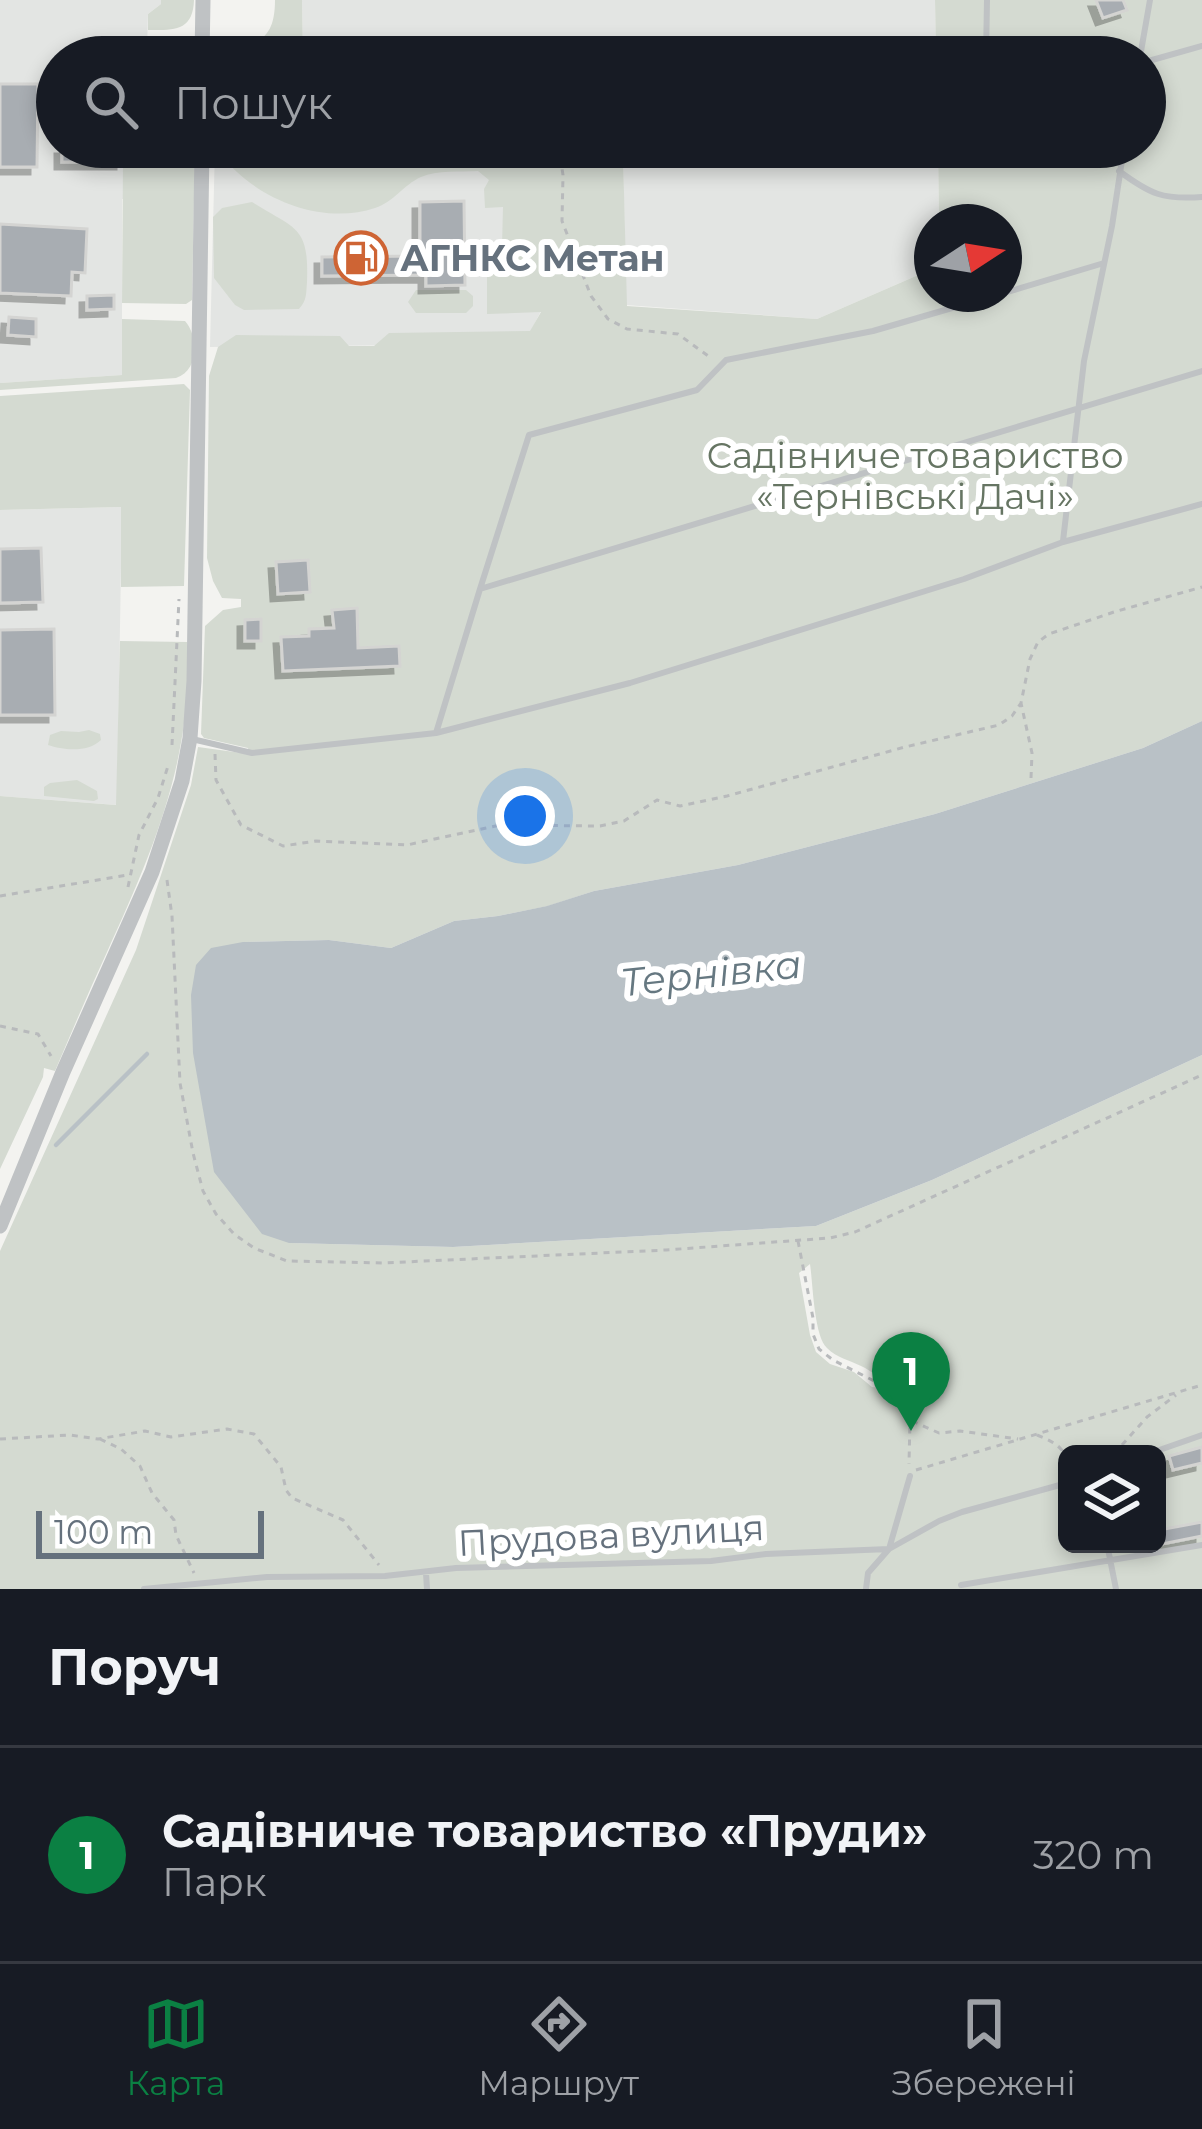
<!DOCTYPE html>
<html lang="uk">
<head>
<meta charset="utf-8">
<style>
  :root { --surface:#171b24; --page:#242831; --text:#f1f3f6; --muted:#9ea1a6; --line:#363941; --accent:#0b8043 }
  body { margin:0; font-family:Montserrat,sans-serif; background:var(--page); color:var(--text) }
  .controls { position:absolute; right:36px; bottom:36px; display:grid; overflow:hidden; border-radius:18px; box-shadow:0 6px 18px #0003 }
  .controls button { width:108px; height:108px; display:grid; place-items:center; padding:0; border:0; border-bottom:3px solid var(--line); background:var(--surface); color:var(--text); font:60px sans-serif }
  .compass { position:absolute; left:914px; top:204px; width:108px; height:108px; border-radius:50%; background:var(--surface); box-shadow:0 6px 18px #0003; rotate:78deg }
  .scale { position:absolute; left:36px; bottom:30px; width:228px; box-sizing:border-box; padding-left:12px; border:6px solid #65717d; border-top:0; font-size:33px; line-height:42px; white-space:nowrap; color:#65717d; -webkit-text-stroke:9px #fff; paint-order:stroke }
  .you { position:absolute; left:525px; top:816px; width:42px; height:42px; margin:-30px; border:9px solid #fff; border-radius:50%; background:#1a73e8; box-shadow:0 0 0 18px #1a73e833 }
  .badge { display:grid; place-items:center; width:78px; height:78px; border-radius:50%; background:var(--accent); color:#fff; font-size:39px; font-weight:700 }
  .pin { position:absolute; translate:-50% -99px; filter:drop-shadow(0 3px 6px #0008) }
  .pin::after { content:''; position:absolute; top:63px; width:42px; height:36px; background:inherit; clip-path:polygon(0 0,100% 0,50% 100%) }
  .list { margin:0; padding:0; list-style:none }
  h2 { display:flex; justify-content:space-between; align-items:center; height:156px; margin:0; padding:0 48px; font-size:51px }
  h2 small { font-size:39px; font-weight:400; color:var(--muted) }
  .list li { display:grid; grid-template-columns:78px 1fr auto; gap:36px; align-items:center; box-sizing:border-box; height:216px; padding:0 48px; border-top:3px solid var(--line) }
  .list b { display:block; font-size:45px; white-space:nowrap }
  .list p { margin:0; font-size:39px; white-space:nowrap; color:var(--muted) }
  .list em { font-size:39px; font-style:normal; color:var(--muted) }
  .icon { flex:none; width:66px; height:66px; fill:none; stroke:currentColor; stroke-width:2; stroke-linecap:round; stroke-linejoin:round }
  .map { position:relative; flex:none; width:1202px; height:1589px; overflow:hidden }
  .search { position:absolute; background:var(--surface); box-shadow:0 6px 18px #0003; left:36px; right:36px; top:36px; height:132px; display:flex; align-items:center; gap:30px; box-sizing:border-box; padding:0 42px; border-radius:66px; color:var(--muted); font-size:45px }
  .sheet { height:372px; background:var(--surface) }
  nav { display:flex; justify-content:space-around; align-items:center; box-sizing:border-box; height:168px; border-top:3px solid var(--line); background:var(--surface); font-size:33px; color:var(--muted) }
  nav a { display:grid; justify-items:center; gap:6px }
  nav .on { color:var(--accent) }
  .map>svg:first-child { display:block }
  .built { fill:#e3e5e3 }
  .green { fill:#d4dad1; fill-rule:evenodd }
  .water { fill:#b9c1c6 }
  .lines { fill:none; stroke-linecap:round; stroke-linejoin:round }
  .stream { stroke:#b9c1c6; stroke-width:4.5 }
  .building { fill:#a8adb2; stroke:#d4d4d2; stroke-width:3; filter:url(#shadow) }
  .path { stroke:#b8babc; stroke-width:3; stroke-dasharray:6 6; stroke-linecap:butt }
  .service { stroke:#bfc2c4; stroke-width:6 }
  .tertiary { stroke:#bfc2c4; stroke-width:15 }
  .labels { text-anchor:middle; dominant-baseline:central; stroke-width:12; stroke-linejoin:round; paint-order:stroke }
  .poi-label { font-size:36px; font-weight:bold; fill:#65717d; stroke:#fff; text-anchor:start }
  .park-label { font-size:36px; fill:#667563; stroke:#fff }
  .street-label { font-size:36px; fill:#65717d; stroke:#fff }
  .water-label { font-size:39px; font-style:italic; fill:#667881; stroke:#fff }
</style>
</head>
<body>
<div class="map">
<svg width="1202" height="1589" viewBox="0 0 1202 1589">
  <defs>
    <filter id="shadow"><feDropShadow dx="-7" dy="7" stdDeviation="0" flood-color="#0004"/></filter>
  </defs>
  <rect width="100%" height="100%" fill="#f3f3f0"/>
  <!-- built -->
  <path class="built" d="M 0,0 L 161,0 L 161,4 L 148,14 L 147,48 L 153,57 L 57,57 L 57,147 L 166,147 L 166,200 L 122,199 L 122,375 L 0,383 Z
    M 302,0 L 935,0 L 936,57 L 303,57 Z
    M 215,147 L 542,147 L 541,311 L 524,344 L 210,347 Z
    M 623,147 L 938,147 L 939,222 L 932,222 L 932,269 L 817,319 L 626,305 Z
    M 122,507 L 117,805 L 0,796 L 0,510 Z"/>
  <!-- green -->
  <path class="green" d="M 161,0 L 194,0 C 193,32 173,30 148,30 L 148,14 L 161,4 Z
    M 275,0 L 302,0 L 303,57 L 222,57 L 217,55 C 254,44 275,44 275,0 Z
    M 935,0 L 1202,0 L 1202,721 L 1143,748 L 935,814 L 738,865 L 594,891 L 548,906 L 498,916 L 454,921 L 391,948 L 329,940 L 243,942 L 289,1243 L 453,1247 L 816,1226 L 932,1180 L 1202,1055 L 1202,1589 L 0,1589 L 0,1251 L 136,950 L 191,785 L 198,747 L 249,754 L 248,748 L 204,738 L 201,734 L 205,626 L 223,610 L 241,607 L 241,599 L 222,598 L 213,581 L 207,558 L 209,376 L 218,347 L 236,335 L 340,336 L 349,346 L 374,346 L 389,333 L 530,331 L 541,312 L 487,314 L 487,248 L 502,246 L 503,207 L 485,208 L 484,189 L 489,180 L 478,171 C 461,172 437,170 421,177 C 403,185 394,202 375,208 C 319,227 246,195 216,147 L 610,147 L 623,154 L 627,306 L 817,319 L 932,269 L 932,294 L 1004,294 L 1004,222 L 939,222 L 938,147 L 1145,147 L 1145,57 L 936,57 ZM 810,1264 C 813,1284 814,1336 827,1348 C 837,1358 849,1360 861,1366 C 876,1373 875,1378 894,1382 L 901,1391 L 906,1407 L 899,1408 L 895,1394 L 889,1389 L 872,1387 L 854,1372 L 830,1364 L 816,1352 L 810,1335 L 799,1273 ZM 1067,1454 L 1157,1454 L 1157,1544 L 1067,1544 Z
    M 155,147 L 195,147 L 192,300 L 186,304 L 122,303 L 123,162 L 154,163 Z
    M 252,202 C 296,230 309,225 307,282 C 306,294 307,300 299,309 L 244,310 L 235,305 L 214,278 L 213,217 L 222,208 Z
    M 416,290 L 466,290 L 473,296 L 473,306 L 466,313 L 416,313 L 408,302 Z
    M 122,319 L 185,321 C 199,337 199,371 176,378 L 0,390 L 0,383 L 122,375 Z
    M 184,384 L 190,390 L 184,586 L 121,587 L 121,507 L 0,510 L 0,396 Z
    M 120,641 L 187,642 C 194,756 153,851 107,952 C 89,991 72,1031 55,1071 L 44,1068 L 43,1077 L 0,1169 L 0,796 L 116,805 Z
    M 89,730 L 100,734 L 101,740 C 88,753 63,750 48,745 L 50,735 L 61,731 L 79,732 Z
    M 77,780 L 97,791 L 98,799 L 94,801 L 44,796 L 44,787 L 50,783 Z"/>
  <!-- water -->
  <path class="water" d="M 1202,721 L 1202,1055 L 932,1180 L 816,1226 L 453,1247 L 289,1243 L 262,1234 L 214,1172 L 193,1053 L 191,995 L 196,965 L 211,948 L 243,942 L 329,940 L 391,948 L 454,921 L 498,916 L 547,906 L 594,891 L 738,865 L 935,814 L 1143,748 Z"/>
  <g class="lines">
    <!-- stream -->
    <path class="stream" d="M 56,1145 L 147,1054"/>
  </g>
  <!-- building -->
  <path class="building" d="M 1096,0 L 1123,0 L 1127,10 L 1103,18 Z
    M 0,84 L 38,84 L 37,167 L 0,167 Z
    M 62,147 L 123,147 L 123,162 L 62,162 Z
    M 464,201 L 465,285 L 426,286 L 426,275 L 322,276 L 322,257 L 420,256 L 420,202 Z
    M 0,224 L 87,229 L 85,273 L 72,272 L 71,296 L 0,293 Z
    M 114,295 L 114,309 L 87,310 L 87,296 Z
    M 9,317 L 36,319 L 36,337 L 8,335 Z
    M 41,548 L 43,602 L 0,603 L 0,549 Z
    M 308,560 L 310,592 L 278,594 L 276,562 Z
    M 357,608 L 358,648 L 399,646 L 400,666 L 283,671 L 281,637 L 309,636 L 309,629 L 334,628 L 332,610 Z
    M 261,619 L 261,641 L 245,641 L 245,620 Z
    M 54,629 L 55,715 L 0,715 L 0,630 Z
    M 1202,1447 L 1202,1463 L 1173,1470 L 1169,1456 Z
    M 1202,1522 L 1202,1536 L 1162,1544 L 1159,1530 Z"/>
  <g class="lines">
    <!-- path -->
    <path class="path" d="M 554,147 L 561,162 L 563,175 L 562,221 L 591,296 L 608,319 L 627,329 L 678,334 L 711,358
      M 172,745 L 179,599
      M 215,754 L 216,780 L 241,825 L 283,846 L 316,841 L 407,845 L 500,825 L 600,826 L 624,821 L 657,800 L 680,806 L 727,796 L 905,747 L 999,725 L 1012,716 L 1021,703
      M 1031,778 L 1032,753 L 1021,703 L 1030,659 L 1038,642 L 1049,634 L 1114,612 L 1202,587
      M 167,880 L 172,916 L 180,1083 L 193,1153 L 203,1191 L 216,1214 L 234,1234 L 254,1248 L 287,1261 L 382,1263 L 666,1250 L 830,1238 L 855,1232 L 1202,1075
      M 128,887 L 139,835 L 158,798 L 168,766
      M 0,896 L 128,875
      M 0,1026 L 38,1034 L 51,1056
      M 798,1241 L 813,1318 L 813,1334 L 819,1349 L 833,1360 L 878,1383 L 892,1385 L 910,1420 L 909,1464
      M 912,1421 L 939,1433 L 960,1431 L 1018,1439
      M 1037,1435 C 1051,1441 1062,1445 1067,1460
      M 0,1439 L 70,1435 L 98,1439 L 145,1431 L 171,1437 L 227,1429 L 254,1434 L 281,1467 L 286,1490 L 292,1498 L 343,1520 L 379,1565
      M 100,1439 L 121,1449 L 140,1466 L 152,1493 L 174,1520 L 176,1535 L 194,1573
      M 1114,1454 L 1147,1417 L 1176,1395
      M 916,1470 L 1202,1385"/>
    <!-- service -->
    <path class="service" d="M 986,57 L 987,0
      M 1140,57 L 1150,0
      M 1145,62 L 1202,46
      M 1119,171 C 1150,194 1163,200 1202,197
      M 1004,293 L 1104,263
      M 1063,541 L 1084,361 L 1112,226 L 1124,147
      M 480,589 L 529,435 L 697,390 L 726,360 L 873,331 L 1000,294
      M 436,733 L 480,589 L 1202,371
      M 192,739 L 252,753 L 436,733 L 630,683 L 964,579 L 1063,542 L 1202,504
      M 1148,1454 L 1202,1435
      M 1107,1544 L 1116,1589
      M 426,1573 L 427,1589
      M 961,1585 L 1202,1545
      M 144,1589 L 267,1577 L 385,1576 L 456,1568 L 711,1561 L 766,1554 L 889,1549 L 939,1521 L 962,1512 L 1067,1483
      M 866,1589 L 868,1573 L 889,1549 L 910,1476"/>
    <!-- tertiary -->
    <path class="tertiary" d="M 202,57 L 203,0
      M 0,1226 L 63,1072 L 152,872 L 182,781 L 190,738 L 194,681 L 202,147"/>
  </g>
  <!-- icons -->
  <defs>
    <g id="fuel-ring" transform="scale(2.7)"><circle r="9.5" fill="#fff" stroke="#ce6434" stroke-width="1.5"/><path d="M-5.5-6h7V0h2V4h1.3V-2.5L3-4.5l.8-.8L6-3V5H2.5V1h-1V6h-7ZM-4.2-4.7v3.2H.2V-4.7Z" fill="#ce6434"/></g>
  </defs>
  <g fill-rule="evenodd">
    <use href="#fuel-ring" x="361" y="258"/>
  </g>
  <g class="labels">
    <!-- poi labels -->
    <g class="poi-label">
      <text x="400" y="258">АГНКС Метан</text>
    </g>
    <!-- park labels -->
    <g class="park-label">
      <text x="915" y="455">Садівниче товариство<tspan x="915" dy="41">«Тернівські Дачі»</tspan></text>
    </g>
    <!-- street labels -->
    <g class="street-label">
      <text transform="translate(611 1535) rotate(-3)">Прудова вулиця</text>
    </g>
    <!-- water labels -->
    <g class="water-label">
      <text transform="translate(711 973) rotate(-6)">Тернівка</text>
    </g>
  </g>
</svg>
<div class="controls">
<button><svg class="icon" aria-label="layers" viewBox="0 0 24 24"><path d="M12 4l9 5-9 5-9-5zM3 14l9 5 9-5"/></svg></button>
</div>
<svg class="compass" viewBox="-18 -18 36 36"><path d="M0-13l5 13h-10z" fill="#e53935"/><path d="M0 13l5-13h-10z" fill="#9ea1a6"/></svg>
<div class="scale">100 m</div>
<div class="you"></div>
<div class="pin badge" style="left:911px;top:1431px">1</div>
<div class="search"><svg class="icon" aria-label="search" viewBox="0 0 24 24"><circle cx="10" cy="10" r="6"/><path d="M15 15l6 6"/></svg>Пошук</div>
</div>
<section class="sheet">
<h2>Поруч<small></small></h2>
<ul class="list">
<li><span class="badge">1</span><div><b>Садівниче товариство «Пруди»</b><p>Парк</p></div><em>320 m</em></li>
</ul>
</section>
<nav>
<a class="on"><svg class="icon" aria-label="map" viewBox="0 0 24 24"><path d="M3 6l6-2 6 2 6-2v14l-6 2-6-2-6 2zM9 4v14M15 6v14"/></svg>Карта</a>
<a><svg class="icon" aria-label="directions" viewBox="0 0 24 24"><path d="M12 3l9 9-9 9-9-9zM9 14v-3h6M13 9l2 2-2 2"/></svg>Маршрут</a>
<a><svg class="icon" aria-label="saved" viewBox="0 0 24 24"><path d="M7 4h10v16l-5-4-5 4z"/></svg>Збережені</a>
</nav>
</body>
</html>
